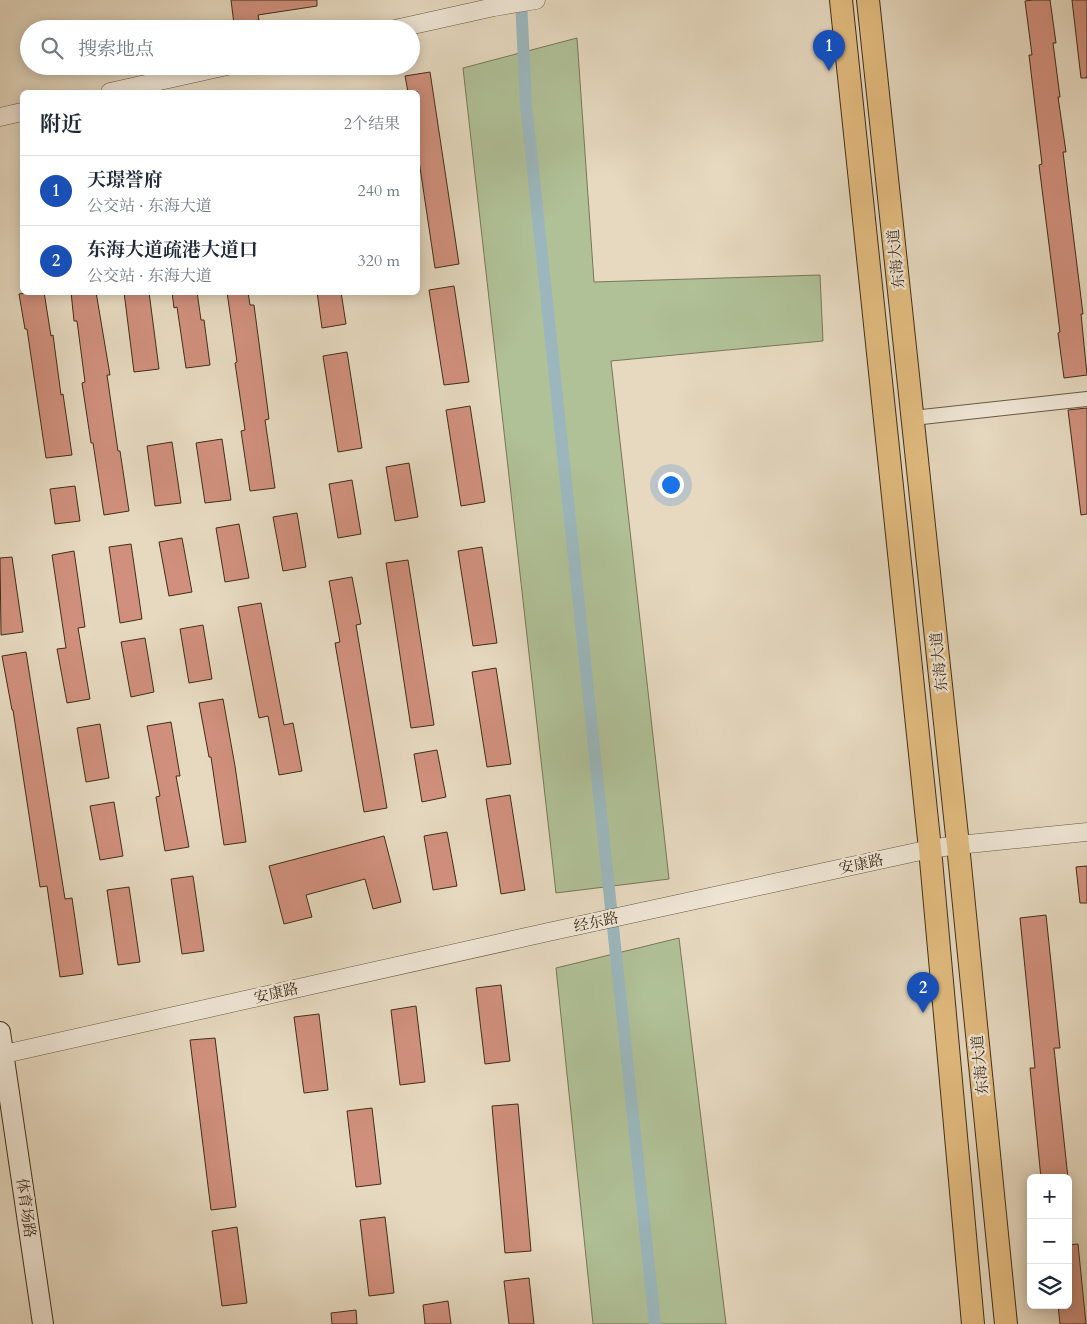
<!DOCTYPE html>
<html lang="zh">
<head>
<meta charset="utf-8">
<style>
  :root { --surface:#fff; --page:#f6f6f7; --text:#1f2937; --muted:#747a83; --line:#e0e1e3; --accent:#0b8043 }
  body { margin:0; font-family:Cardo,"Noto Serif SC",serif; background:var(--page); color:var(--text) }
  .controls { position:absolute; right:15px; bottom:15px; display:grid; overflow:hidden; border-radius:8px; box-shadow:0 2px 12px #0003 }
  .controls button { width:45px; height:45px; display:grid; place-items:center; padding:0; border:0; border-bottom:1px solid var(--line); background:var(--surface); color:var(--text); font:25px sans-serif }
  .you { position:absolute; left:670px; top:484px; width:18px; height:18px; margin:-12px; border:4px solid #fff; border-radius:50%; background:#1a73e8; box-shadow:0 0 0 8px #1a73e833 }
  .badge { display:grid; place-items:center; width:32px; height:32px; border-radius:50%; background:var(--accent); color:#fff; font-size:16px; font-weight:700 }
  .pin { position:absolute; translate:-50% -41px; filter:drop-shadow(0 1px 2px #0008) }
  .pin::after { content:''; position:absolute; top:26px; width:18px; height:15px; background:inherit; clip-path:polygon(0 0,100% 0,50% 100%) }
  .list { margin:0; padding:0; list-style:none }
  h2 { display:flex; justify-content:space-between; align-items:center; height:65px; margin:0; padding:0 20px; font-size:21px }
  h2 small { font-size:16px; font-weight:400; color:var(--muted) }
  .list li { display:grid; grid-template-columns:32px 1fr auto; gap:15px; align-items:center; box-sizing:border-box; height:70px; padding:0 20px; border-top:1px solid var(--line) }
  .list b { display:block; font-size:19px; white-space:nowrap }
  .list p { margin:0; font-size:16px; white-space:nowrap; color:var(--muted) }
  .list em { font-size:16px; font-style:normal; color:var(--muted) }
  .icon { flex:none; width:28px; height:28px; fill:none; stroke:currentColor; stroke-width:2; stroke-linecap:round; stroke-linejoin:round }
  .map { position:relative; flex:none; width:1087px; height:1324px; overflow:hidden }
  .search { position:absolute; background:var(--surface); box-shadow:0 2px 12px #0003; left:20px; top:20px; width:400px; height:55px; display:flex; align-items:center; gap:12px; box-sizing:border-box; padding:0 18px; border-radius:28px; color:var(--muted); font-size:19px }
  .panel { position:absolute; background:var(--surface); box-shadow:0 2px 12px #0003; left:20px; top:90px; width:400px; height:205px; border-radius:8px }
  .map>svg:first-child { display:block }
  .green { fill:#b0c097; stroke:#787758 }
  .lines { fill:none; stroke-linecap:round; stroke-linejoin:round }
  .canal { stroke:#9bb7bd; stroke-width:12 }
  .building { fill:#d0907d; stroke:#402e18 }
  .minor-casing { stroke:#6a5942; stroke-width:16 }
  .tertiary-casing { stroke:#6a5942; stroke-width:19 }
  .secondary-casing { stroke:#402e18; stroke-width:22 }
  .primary-casing { stroke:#402e18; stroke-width:24 }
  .minor { stroke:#efe6d6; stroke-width:14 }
  .tertiary { stroke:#efe6d6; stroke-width:18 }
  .secondary { stroke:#efe6d6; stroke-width:20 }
  .primary { stroke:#e3bc80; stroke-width:22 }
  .labels { text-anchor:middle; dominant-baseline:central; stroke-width:4.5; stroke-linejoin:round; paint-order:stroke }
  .street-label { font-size:15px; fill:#402e18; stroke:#efe6d6 }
</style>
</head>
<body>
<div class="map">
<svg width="1087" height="1324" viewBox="0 0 1087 1324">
  <rect width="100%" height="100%" fill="#e6d9c0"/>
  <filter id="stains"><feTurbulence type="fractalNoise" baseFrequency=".004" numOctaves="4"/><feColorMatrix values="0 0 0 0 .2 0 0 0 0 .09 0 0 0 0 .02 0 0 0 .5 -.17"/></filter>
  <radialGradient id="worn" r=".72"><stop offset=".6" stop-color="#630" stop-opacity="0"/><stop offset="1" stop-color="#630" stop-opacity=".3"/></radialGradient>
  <!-- green -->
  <path class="green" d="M 577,38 L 594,282 L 820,275 L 823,341 L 611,361 L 669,879 L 556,893 L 463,68 Z
    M 679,938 L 726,1324 L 593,1324 L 556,968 Z"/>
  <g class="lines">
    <!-- canal -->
    <path class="canal" d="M 521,0 L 526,104 L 655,1324"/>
  </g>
  <!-- building -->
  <path class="building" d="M 231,0 L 317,0 L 317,6 L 258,15 L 259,20 L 234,24 Z
    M 1033,0 L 1050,0 L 1056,43 L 1053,43 L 1060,97 L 1058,97 L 1066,152 L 1063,152 L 1083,314 L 1081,314 L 1087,375 L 1064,378 L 1058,333 L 1060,332 L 1039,165 L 1042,164 L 1029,55 L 1032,55 L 1025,1 Z
    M 1072,0 L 1087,0 L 1087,78 L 1081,78 Z
    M 430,72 L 459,264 L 435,268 L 418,154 L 418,92 L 408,92 L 405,76 Z
    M 454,286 L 469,382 L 444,385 L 429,290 Z
    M 32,292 L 44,292 L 51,336 L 53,335 L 61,395 L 63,394 L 72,455 L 46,458 L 27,329 L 25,329 L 19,294 Z
    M 71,292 L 96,292 L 110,375 L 107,375 L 118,451 L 120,451 L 129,511 L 104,515 L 93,443 L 91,443 L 82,383 L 85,382 L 77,321 L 74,321 Z
    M 124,292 L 149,292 L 159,369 L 134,372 Z
    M 172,292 L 197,292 L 201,320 L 204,320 L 210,365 L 186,368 L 177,307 L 174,308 Z
    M 227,292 L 248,292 L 250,305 L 254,305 L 269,419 L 265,420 L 275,488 L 250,491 L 241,431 L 245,430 L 235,363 L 237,362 Z
    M 317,292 L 341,292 L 346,324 L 322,328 Z
    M 347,352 L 362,448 L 338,452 L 323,356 Z
    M 470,406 L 485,502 L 461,506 L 446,410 Z
    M 1087,408 L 1087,514 L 1081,515 L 1068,410 Z
    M 222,439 L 231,500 L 205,503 L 196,443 Z
    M 172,442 L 181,503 L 155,506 L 147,446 Z
    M 409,463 L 418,517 L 395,521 L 386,467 Z
    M 352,480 L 361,534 L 338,538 L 329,484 Z
    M 75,486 L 80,521 L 55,524 L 50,489 Z
    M 297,513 L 306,567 L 283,571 L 273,517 Z
    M 239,524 L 249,578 L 225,582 L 216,528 Z
    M 182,538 L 192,592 L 169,596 L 159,542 Z
    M 131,544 L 142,619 L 120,623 L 109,547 Z
    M 482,547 L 497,643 L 473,646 L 458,551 Z
    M 74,551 L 85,627 L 78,628 L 90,699 L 67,703 L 57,649 L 66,648 L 52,555 Z
    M 12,557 L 23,632 L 1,635 L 0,558 Z
    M 408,560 L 434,725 L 411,728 L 386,563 Z
    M 352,577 L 361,624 L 356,625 L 387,808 L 364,812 L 335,643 L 340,642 L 329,581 Z
    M 261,603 L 284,725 L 293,723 L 302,771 L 279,775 L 268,716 L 259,718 L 238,607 Z
    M 203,625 L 212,679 L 189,683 L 180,629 Z
    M 145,638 L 154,692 L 131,697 L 121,642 Z
    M 26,652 L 65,899 L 72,898 L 83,974 L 60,977 L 47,886 L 40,887 L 13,710 L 12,710 L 2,656 Z
    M 496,668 L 511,764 L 487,767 L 472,672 Z
    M 223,699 L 235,766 L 246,842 L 224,845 L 211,757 L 209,757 L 199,703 Z
    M 171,722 L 180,776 L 176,776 L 189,847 L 165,851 L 156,797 L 160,796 L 147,726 Z
    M 100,724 L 109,778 L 86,782 L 77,728 Z
    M 437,750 L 446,797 L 422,802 L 414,754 Z
    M 510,795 L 525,890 L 501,894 L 486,799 Z
    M 114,802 L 123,856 L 100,860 L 90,806 Z
    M 447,832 L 457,886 L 433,890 L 424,836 Z
    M 384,836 L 401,902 L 373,909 L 365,879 L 306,895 L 312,917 L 284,924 L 269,866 Z
    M 1087,866 L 1087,903 L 1080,903 L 1076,867 Z
    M 193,876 L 204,951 L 182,954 L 171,879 Z
    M 129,887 L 140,962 L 118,965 L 107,890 Z
    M 1046,915 L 1060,1048 L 1054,1048 L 1068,1178 L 1041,1178 L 1030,1068 L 1035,1068 L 1020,918 Z
    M 501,985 L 510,1061 L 485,1064 L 476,988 Z
    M 416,1006 L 425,1082 L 400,1085 L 391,1010 Z
    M 319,1014 L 328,1090 L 304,1093 L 294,1017 Z
    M 215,1038 L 236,1207 L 211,1210 L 190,1040 Z
    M 518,1104 L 531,1251 L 505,1253 L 492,1106 Z
    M 372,1108 L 381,1184 L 356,1187 L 347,1111 Z
    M 385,1217 L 394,1293 L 369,1296 L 360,1220 Z
    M 237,1227 L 247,1303 L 222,1306 L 212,1231 Z
    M 1078,1244 L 1086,1324 L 1060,1324 L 1058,1305 L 1068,1305 L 1068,1245 Z
    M 529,1278 L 534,1324 L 509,1324 L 504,1281 Z
    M 448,1301 L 451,1324 L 425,1324 L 423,1305 Z
    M 356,1310 L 357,1324 L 332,1324 L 331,1313 Z"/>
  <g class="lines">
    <!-- minor casing -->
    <g class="minor-casing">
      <path id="minor" d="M 913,418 L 1087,399"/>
    </g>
    <!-- tertiary casing -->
    <g class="tertiary-casing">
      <path id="tertiary" d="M 395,29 L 494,7 L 536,0
        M 110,92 L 227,66
        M 0,117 L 22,112
        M 0,1055 L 553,931 L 930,849 L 958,845 L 1087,832"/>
    </g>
    <!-- secondary casing -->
    <g class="secondary-casing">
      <path id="secondary" d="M 0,1032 L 43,1324"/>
    </g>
    <!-- primary casing -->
    <g class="primary-casing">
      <path id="primary" d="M 841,0 L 930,849 L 973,1324
        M 868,0 L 958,845 L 1006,1324"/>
    </g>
    <!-- minor -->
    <use href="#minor" class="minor"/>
    <!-- tertiary -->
    <use href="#tertiary" class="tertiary"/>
    <!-- secondary -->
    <use href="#secondary" class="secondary"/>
    <!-- primary -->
    <use href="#primary" class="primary"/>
  </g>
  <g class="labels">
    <!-- street labels -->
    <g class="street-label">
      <text transform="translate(896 259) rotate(-96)">东海大道</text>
      <text transform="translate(939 662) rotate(-96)">东海大道</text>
      <text transform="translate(861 864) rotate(-12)">安康路</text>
      <text transform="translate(596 922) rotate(-12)">经东路</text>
      <text transform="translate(276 993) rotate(-13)">安康路</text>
      <text transform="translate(980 1065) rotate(-96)">东海大道</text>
      <text transform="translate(26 1208) rotate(82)">体育场路</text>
    </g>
  </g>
  <rect width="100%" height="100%" filter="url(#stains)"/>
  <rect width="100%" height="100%" fill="url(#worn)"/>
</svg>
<div class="controls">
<button>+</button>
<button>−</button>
<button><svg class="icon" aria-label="layers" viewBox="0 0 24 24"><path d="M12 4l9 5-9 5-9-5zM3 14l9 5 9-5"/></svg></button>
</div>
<div class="you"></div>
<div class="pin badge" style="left:829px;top:71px;background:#1a4fb4">1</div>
<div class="pin badge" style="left:923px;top:1013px;background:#1a4fb4">2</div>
<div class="search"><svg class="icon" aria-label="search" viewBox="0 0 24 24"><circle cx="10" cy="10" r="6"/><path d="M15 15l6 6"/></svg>搜索地点</div>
<section class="panel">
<h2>附近<small>2个结果</small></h2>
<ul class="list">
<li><span class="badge" style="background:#1a4fb4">1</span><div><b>天璟誉府</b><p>公交站 · 东海大道</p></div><em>240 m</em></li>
<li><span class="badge" style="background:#1a4fb4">2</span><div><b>东海大道疏港大道口</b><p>公交站 · 东海大道</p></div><em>320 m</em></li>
</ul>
</section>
</div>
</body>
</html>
